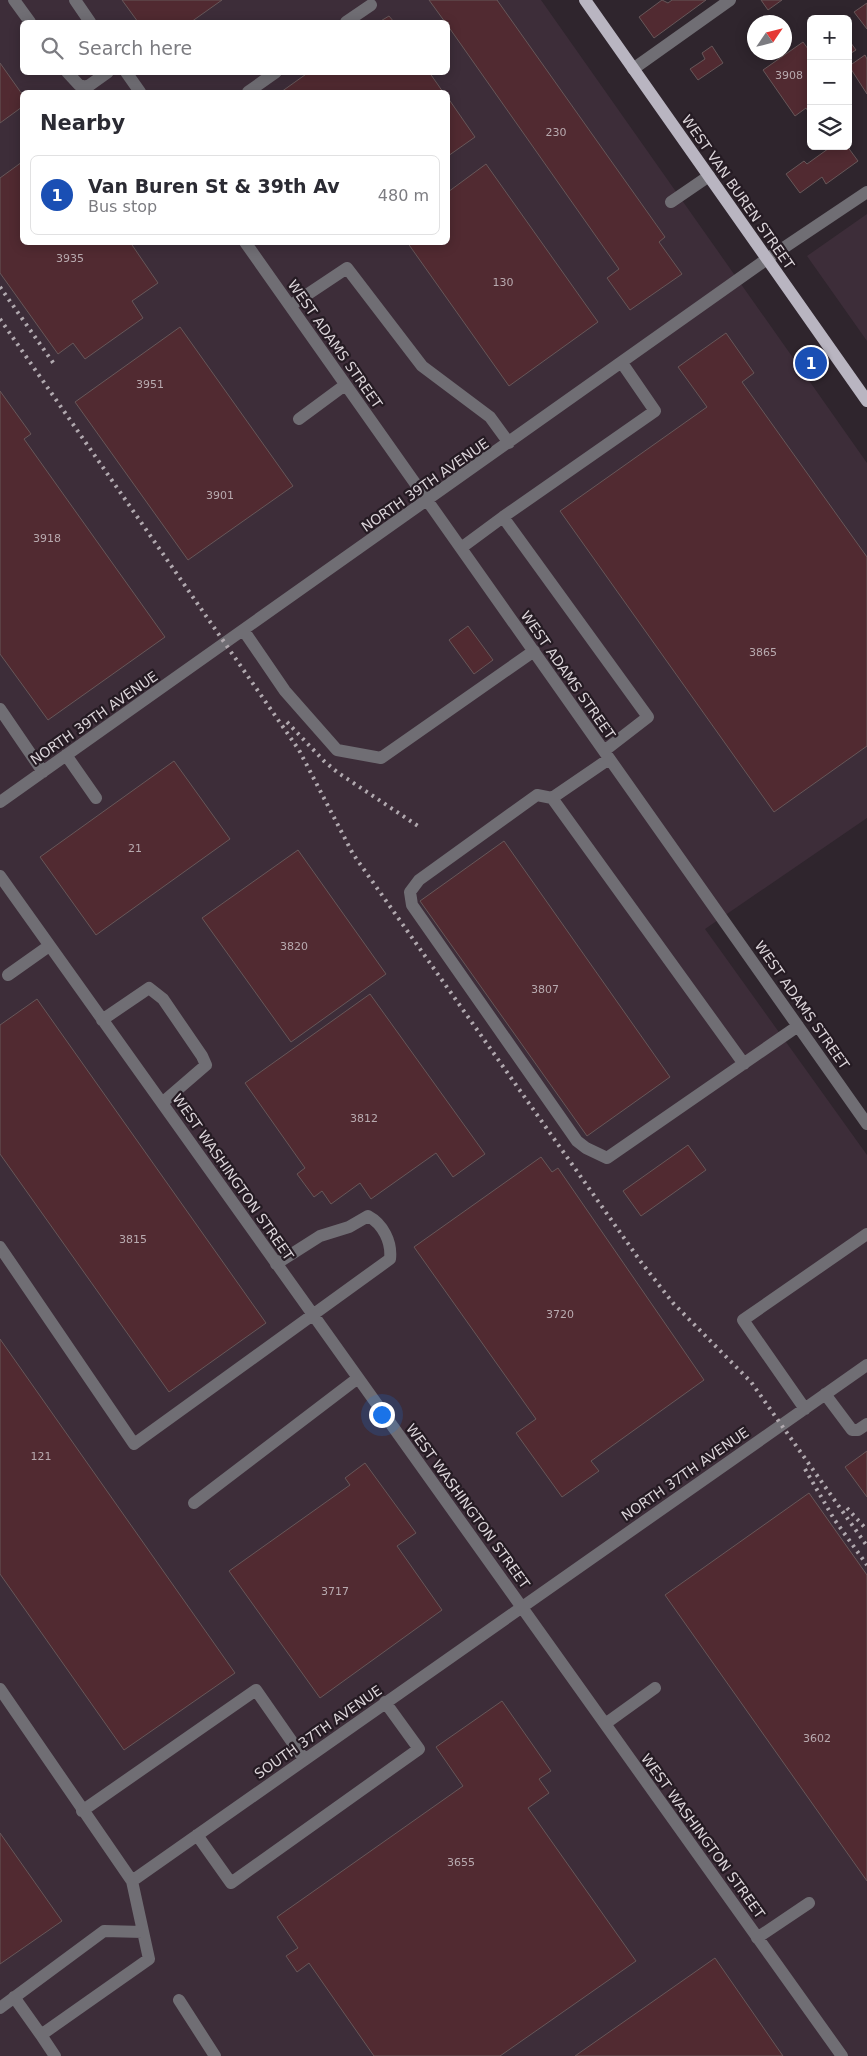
<!DOCTYPE html>
<html lang="en">
<head>
<meta charset="utf-8">
<style>
  :root { --surface:#fff; --page:#f7f7f7; --text:#2b2b33; --muted:#7c7c81; --line:#e1e1e2; --accent:#3e784f }
  body { margin:0; font-family:"DejaVu Sans",sans-serif; background:var(--page); color:var(--text) }
  .controls { position:absolute; right:15px; top:15px; display:grid; overflow:hidden; border-radius:8px; box-shadow:0 2px 12px #0003 }
  .controls button { width:45px; height:45px; display:grid; place-items:center; padding:0; border:0; border-bottom:1px solid var(--line); background:var(--surface); color:var(--text); font:25px sans-serif }
  .compass { position:absolute; left:747px; top:15px; width:45px; height:45px; border-radius:50%; background:var(--surface); box-shadow:0 2px 12px #0003; rotate:55deg }
  .you { position:absolute; left:381px; top:1414px; width:18px; height:18px; margin:-12px; border:4px solid #fff; border-radius:50%; background:#1a73e8; box-shadow:0 0 0 8px #1a73e833 }
  .badge { display:grid; place-items:center; width:32px; height:32px; border-radius:50%; background:var(--accent); color:#fff; font-size:16px; font-weight:700 }
  .pin { position:absolute; translate:-50% -50%; border:2px solid #fff; box-shadow:0 1px 5px #0006 }
  .list { margin:0; padding:0; list-style:none }
  h2 { display:flex; justify-content:space-between; align-items:center; height:65px; margin:0; padding:0 20px; font-size:21px }
  h2 small { font-size:16px; font-weight:400; color:var(--muted) }
  .list li { display:grid; grid-template-columns:32px 1fr auto; gap:15px; align-items:center; box-sizing:border-box; height:80px; margin:0 10px 10px; padding:0 10px; border:1px solid var(--line); border-radius:8px }
  .list b { display:block; font-size:19px; white-space:nowrap }
  .list p { margin:0; font-size:16px; white-space:nowrap; color:var(--muted) }
  .list em { font-size:16px; font-style:normal; color:var(--muted) }
  .icon { flex:none; width:28px; height:28px; fill:none; stroke:currentColor; stroke-width:2; stroke-linecap:round; stroke-linejoin:round }
  .map { position:relative; flex:none; width:867px; height:2056px; overflow:hidden }
  .search { position:absolute; background:var(--surface); box-shadow:0 2px 12px #0003; left:20px; top:20px; width:430px; height:55px; display:flex; align-items:center; gap:12px; box-sizing:border-box; padding:0 18px; border-radius:8px; color:var(--muted); font-size:19px }
  .panel { position:absolute; background:var(--surface); box-shadow:0 2px 12px #0003; left:20px; top:90px; width:430px; height:155px; border-radius:8px }
  .map>svg:first-child { display:block }
  .built { fill:#3d2d39; fill-rule:evenodd }
  .building { fill:#512a31; stroke:#675759 }
  .lines { fill:none; stroke-linecap:round; stroke-linejoin:round }
  .minor { stroke:#706e74; stroke-width:12 }
  .major { stroke:#b9b5c1; stroke-width:12 }
  .rail { stroke:#b1a9af; stroke-width:4; stroke-dasharray:2.5 5; stroke-linecap:butt }
  .labels { text-anchor:middle; dominant-baseline:central; stroke-width:4.5; stroke-linejoin:round; paint-order:stroke }
  .number-label { font-size:11px; fill:#b8aaaf }
  .street-label { font-size:14px; fill:#dbd4d9; stroke:#251b23 }
</style>
</head>
<body>
<div class="map">
<svg width="867" height="2056" viewBox="0 0 867 2056">
  <rect width="100%" height="100%" fill="#2f252d"/>
  <!-- built -->
  <path class="built" d="M 0,0 L 541,0 L 867,463 L 867,818 L 705,929 L 867,1155 L 867,2056 L 0,2056 ZM 22,22 L 448,22 L 448,72 L 22,72 ZM 22,92 L 448,92 L 448,242 L 22,242 Z
    M 867,214 L 867,341 L 807,256 Z"/>
  <!-- building -->
  <path class="building" d="M 122,0 L 222,0 L 191,22 L 138,22 Z
    M 429,0 L 497,0 L 665,237 L 659,242 L 682,274 L 630,310 L 607,278 L 619,269 L 448,26 L 448,22 L 445,22 Z
    M 662,0 L 668,3 L 672,0 L 706,0 L 654,38 L 639,17 Z
    M 761,0 L 782,0 L 768,10 Z
    M 867,3 L 867,29 L 854,12 Z
    M 389,16 L 394,22 L 379,22 Z
    M 848,39 L 856,50 L 848,55 Z
    M 803,42 L 811,53 L 811,116 L 806,108 L 795,116 L 763,70 Z
    M 712,46 L 723,63 L 698,80 L 690,69 L 705,59 L 702,53 Z
    M 865,55 L 867,59 L 867,94 L 849,66 Z
    M 0,63 L 22,94 L 22,107 L 0,123 Z
    M 309,72 L 429,72 L 443,92 L 281,92 Z
    M 448,98 L 475,137 L 448,156 Z
    M 832,146 L 847,146 L 858,161 L 826,184 L 822,177 L 800,193 L 786,174 L 804,161 L 807,164 Z
    M 22,162 L 22,242 L 130,242 L 158,283 L 132,301 L 143,318 L 85,359 L 73,343 L 58,354 L 0,273 L 0,178 Z
    M 486,164 L 598,322 L 509,386 L 407,242 L 448,242 L 448,192 Z
    M 180,327 L 293,486 L 188,560 L 75,402 Z
    M 726,333 L 754,373 L 742,382 L 867,557 L 867,746 L 774,812 L 560,511 L 707,407 L 678,367 Z
    M 811,361 L 816,368 L 814,369 L 808,362 Z
    M 0,391 L 31,434 L 24,439 L 165,637 L 48,720 L 0,654 Z
    M 468,626 L 493,660 L 474,674 L 449,640 Z
    M 174,761 L 230,839 L 96,935 L 40,857 Z
    M 504,841 L 670,1077 L 587,1136 L 420,901 Z
    M 298,850 L 386,974 L 291,1042 L 202,918 Z
    M 370,994 L 485,1154 L 453,1177 L 436,1153 L 371,1199 L 360,1183 L 331,1204 L 322,1191 L 314,1197 L 297,1174 L 305,1168 L 245,1083 Z
    M 37,999 L 266,1323 L 169,1392 L 0,1154 L 0,1025 Z
    M 688,1145 L 706,1170 L 641,1216 L 623,1191 Z
    M 541,1157 L 552,1172 L 558,1168 L 704,1380 L 591,1461 L 599,1471 L 562,1497 L 516,1433 L 536,1419 L 414,1247 Z
    M 0,1339 L 235,1673 L 124,1750 L 0,1574 Z
    M 867,1451 L 867,1497 L 845,1467 Z
    M 365,1463 L 416,1533 L 397,1546 L 442,1610 L 320,1698 L 229,1571 L 350,1485 L 345,1478 Z
    M 809,1493 L 867,1575 L 867,1881 L 665,1595 Z
    M 502,1701 L 551,1771 L 539,1779 L 549,1793 L 528,1808 L 636,1961 L 500,2056 L 374,2056 L 309,1963 L 297,1972 L 286,1956 L 298,1948 L 277,1917 L 463,1786 L 436,1747 Z
    M 0,1833 L 62,1921 L 0,1964 Z
    M 715,1958 L 783,2056 L 575,2056 Z"/>
  <g class="lines">
    <!-- minor -->
    <path class="minor" d="M 14,0 L 30,22
      M 75,0 L 90,22
      M 346,22 L 371,5
      M 633,69 L 730,0
      M 67,72 L 79,85 L 87,87 L 108,72
      M 126,72 L 140,92
      M 248,92 L 276,72
      M 671,202 L 709,176
      M 245,242 L 867,1124
      M 290,306 L 347,268 L 422,366 L 490,417 L 509,443
      M 299,419 L 345,385
      M 503,517 L 655,411 L 622,363
      M 461,548 L 503,517 L 648,717 L 604,751
      M 244,631 L 285,691 L 337,750 L 381,758 L 534,651
      M 0,709 L 43,772
      M 66,755 L 96,798
      M 609,759 L 552,798 L 537,795 L 419,880 L 410,892 L 412,905 L 577,1141 L 586,1148 L 607,1158 L 798,1026
      M 552,798 L 744,1064
      M 0,802 L 767,259 L 867,192
      M 0,876 L 842,2056
      M 8,975 L 49,946
      M 102,1020 L 149,988 L 163,999 L 202,1056 L 206,1065 L 162,1103
      M 0,1247 L 134,1444 L 390,1259 C 392,1242 383,1224 368,1216 L 349,1227 L 320,1236 L 276,1264
      M 825,1394 L 852,1430 L 858,1430 L 867,1424
      M 805,1409 L 743,1320 L 867,1234
      M 194,1503 L 358,1378
      M 0,1689 L 132,1881 L 149,1959 L 41,2035 L 55,2056
      M 605,1724 L 655,1688
      M 82,1811 L 256,1690 L 304,1759
      M 197,1835 L 231,1883 L 419,1749 L 385,1702
      M 132,1881 L 867,1365
      M 757,1938 L 809,1903
      M 14,1997 L 41,2035
      M 179,2000 L 215,2056
      M 0,2008 L 104,1931 L 143,1932"/>
    <!-- major -->
    <path class="major" d="M 585,0 L 867,401"/>
    <!-- rail -->
    <path class="rail" d="M 0,287 L 54,364
      M 0,319 L 299,750 L 353,854 L 641,1262 L 673,1303 L 751,1382 L 867,1546
      M 287,722 L 324,761 L 337,772 L 421,828
      M 805,1469 L 834,1519 L 867,1565
      M 847,1508 L 867,1530"/>
  </g>
  <g class="labels">
    <!-- number labels -->
    <g class="number-label">
      <text x="789" y="75">3908</text>
      <text x="556" y="132">230</text>
      <text x="70" y="258">3935</text>
      <text x="503" y="282">130</text>
      <text x="150" y="384">3951</text>
      <text x="220" y="495">3901</text>
      <text x="47" y="538">3918</text>
      <text x="763" y="652">3865</text>
      <text x="135" y="848">21</text>
      <text x="294" y="946">3820</text>
      <text x="545" y="989">3807</text>
      <text x="364" y="1118">3812</text>
      <text x="133" y="1239">3815</text>
      <text x="560" y="1314">3720</text>
      <text x="41" y="1456">121</text>
      <text x="335" y="1591">3717</text>
      <text x="817" y="1738">3602</text>
      <text x="461" y="1862">3655</text>
    </g>
    <!-- street labels -->
    <g class="street-label">
      <text transform="translate(738 192) rotate(55)">WEST VAN BUREN STREET</text>
      <text transform="translate(335 344) rotate(55)">WEST ADAMS STREET</text>
      <text transform="translate(425 485) rotate(-35)">NORTH 39TH AVENUE</text>
      <text transform="translate(568 675) rotate(55)">WEST ADAMS STREET</text>
      <text transform="translate(94 718) rotate(-35)">NORTH 39TH AVENUE</text>
      <text transform="translate(802 1005) rotate(55)">WEST ADAMS STREET</text>
      <text transform="translate(233 1177) rotate(55)">WEST WASHINGTON STREET</text>
      <text transform="translate(685 1474) rotate(-35)">NORTH 37TH AVENUE</text>
      <text transform="translate(468 1506) rotate(54)">WEST WASHINGTON STREET</text>
      <text transform="translate(318 1732) rotate(-35)">SOUTH 37TH AVENUE</text>
      <text transform="translate(703 1836) rotate(54)">WEST WASHINGTON STREET</text>
    </g>
  </g>
</svg>
<div class="controls">
<button>+</button>
<button>−</button>
<button><svg class="icon" aria-label="layers" viewBox="0 0 24 24"><path d="M12 4l9 5-9 5-9-5zM3 14l9 5 9-5"/></svg></button>
</div>
<svg class="compass" viewBox="-18 -18 36 36"><path d="M0-13l5 13h-10z" fill="#e53935"/><path d="M0 13l5-13h-10z" fill="#7c7c81"/></svg>
<div class="you"></div>
<div class="pin badge" style="left:811px;top:363px;background:#1a4fb4">1</div>
<div class="search"><svg class="icon" aria-label="search" viewBox="0 0 24 24"><circle cx="10" cy="10" r="6"/><path d="M15 15l6 6"/></svg>Search here</div>
<section class="panel">
<h2>Nearby<small></small></h2>
<ul class="list">
<li><span class="badge" style="background:#1a4fb4">1</span><div><b>Van Buren St &amp; 39th Av</b><p>Bus stop</p></div><em>480 m</em></li>
</ul>
</section>
</div>
</body>
</html>
